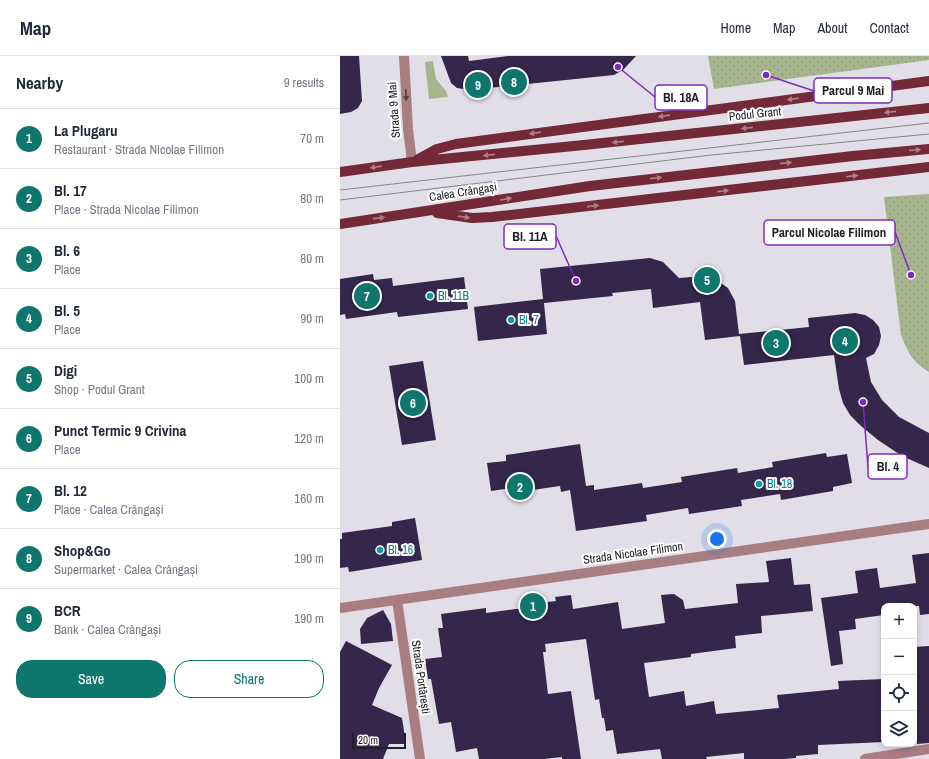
<!DOCTYPE html>
<html lang="en">
<head>
<meta charset="utf-8">
<style>
  :root { --surface:#fff; --page:#f2f2f3; --text:#1f2937; --muted:#747a83; --line:#e0e1e3; --accent:#0f766e }
  body { margin:0; font-family:"Archivo Narrow",sans-serif; background:var(--page); color:var(--text) }
  .controls { position:absolute; right:12px; bottom:12px; display:grid; overflow:hidden; border-radius:8px; box-shadow:0 2px 6px #0003 }
  .controls button { width:36px; height:36px; display:grid; place-items:center; padding:0; border:0; border-bottom:1px solid var(--line); background:var(--surface); color:var(--text); font:20px sans-serif }
  .scale { position:absolute; left:12px; bottom:10px; width:54px; box-sizing:border-box; padding-left:4px; border:2px solid #212023; border-top:0; font-size:11px; line-height:14px; white-space:nowrap; color:#212023; -webkit-text-stroke:3px #fff; paint-order:stroke }
  .you { position:absolute; left:377px; top:483px; width:14px; height:14px; margin:-10px; border:3px solid #fff; border-radius:50%; background:#1a73e8; box-shadow:0 0 0 6px #1a73e833 }
  .badge { display:grid; place-items:center; width:26px; height:26px; border-radius:50%; background:var(--accent); color:#fff; font-size:13px; font-weight:700 }
  .pin { position:absolute; translate:-50% -50%; border:2px solid #fff; box-shadow:0 1px 4px #0006 }
  .list { margin:0; padding:0; list-style:none }
  h2 { display:flex; justify-content:space-between; align-items:center; height:52px; margin:0; padding:0 16px; font-size:17px }
  h2 small { font-size:13px; font-weight:400; color:var(--muted) }
  .list li { display:grid; grid-template-columns:26px 1fr auto; gap:12px; align-items:center; box-sizing:border-box; height:60px; padding:0 16px; border-top:1px solid var(--line) }
  .list b { display:block; font-size:15px; white-space:nowrap }
  .list p { margin:0; font-size:13px; white-space:nowrap; color:var(--muted) }
  .list em { font-size:13px; font-style:normal; color:var(--muted) }
  .actions { display:flex; gap:8px; padding:12px 16px }
  .actions a { flex:1; padding:9px 0; border:1px solid var(--accent); border-radius:16px; text-align:center; font-size:14px; color:var(--accent) }
  .actions .main { background:var(--accent); color:#fff }
  .icon { flex:none; width:22px; height:22px; fill:none; stroke:currentColor; stroke-width:2; stroke-linecap:round; stroke-linejoin:round }
  .map { position:relative; flex:none; width:589px; height:703px; overflow:hidden }
  header { display:flex; align-items:center; gap:24px; box-sizing:border-box; height:56px; padding:0 20px; background:var(--surface); border-bottom:1px solid var(--line) }
  header strong { font-size:19px }
  nav { display:flex; gap:22px; margin-inline-start:auto; font-size:14px }
  main { display:flex }
  aside { flex:1; background:var(--surface) }
  .map>svg:first-child { display:block }
  .grass { fill:#a7b58f }
  .park { fill:url(#park-dots) }
  .building { fill:#34274b }
  .lines { fill:none; stroke-linecap:round; stroke-linejoin:round }
  .minor { stroke:#aa7d82; stroke-width:10 }
  .primary { stroke:#732938; stroke-width:10 }
  .tram { stroke:#85838a; stroke-width:1 }
  .oneway { fill:#514144 }
  .oneway2 { fill:#ab7f88 }
  .culture-dot { fill:#0f9aa8; stroke:#fff; stroke-width:1.5 }
  .labels { text-anchor:middle; dominant-baseline:central; stroke-width:4; stroke-linejoin:round; paint-order:stroke }
  .street-label { font-size:12px; fill:#212023; stroke:#fff }
  .culture-label { font-size:12px; fill:#0d838f; stroke:#fff; text-anchor:start }
  .leader { fill:none; stroke:#7b2cbf; stroke-width:1.5 }
  .callout-dot { fill:#7b2cbf; stroke:#fff; stroke-width:1.5 }
  .callout { fill:#fff; stroke:#7b2cbf; stroke-width:1.5 }
  .callout-label { font-size:13px; text-anchor:middle; font-weight:bold; fill:#212023 }
</style>
</head>
<body>
<header>
<strong>Map</strong>
<nav><a>Home</a><a>Map</a><a>About</a><a>Contact</a></nav>
</header>
<main>
<aside>
<h2>Nearby<small>9 results</small></h2>
<ul class="list">
<li><span class="badge">1</span><div><b>La Plugaru</b><p>Restaurant · Strada Nicolae Filimon</p></div><em>70 m</em></li>
<li><span class="badge">2</span><div><b>Bl. 17</b><p>Place · Strada Nicolae Filimon</p></div><em>80 m</em></li>
<li><span class="badge">3</span><div><b>Bl. 6</b><p>Place</p></div><em>80 m</em></li>
<li><span class="badge">4</span><div><b>Bl. 5</b><p>Place</p></div><em>90 m</em></li>
<li><span class="badge">5</span><div><b>Digi</b><p>Shop · Podul Grant</p></div><em>100 m</em></li>
<li><span class="badge">6</span><div><b>Punct Termic 9 Crivina</b><p>Place</p></div><em>120 m</em></li>
<li><span class="badge">7</span><div><b>Bl. 12</b><p>Place · Calea Crângași</p></div><em>160 m</em></li>
<li><span class="badge">8</span><div><b>Shop&amp;Go</b><p>Supermarket · Calea Crângași</p></div><em>190 m</em></li>
<li><span class="badge">9</span><div><b>BCR</b><p>Bank · Calea Crângași</p></div><em>190 m</em></li>
</ul>
<div class="actions"><a class="main">Save</a><a>Share</a></div>
</aside>
<div class="map">
<svg width="589" height="703" viewBox="0 0 589 703">
  <defs>
    <pattern id="park-dots" width="8" height="8" patternUnits="userSpaceOnUse"><rect width="8" height="8" fill="#a7b58f"/><path d="M2 2h.1M6 6h.1" fill="none" stroke="#8f9b7b" stroke-width="1.8" stroke-linecap="round"/></pattern>
  </defs>
  <rect width="100%" height="100%" fill="#e1dee8"/>
  <!-- grass -->
  <path class="grass" d="M 93,5 L 96,23 L 106,35 L 108,41 L 89,43 L 85,6 Z"/>
  <!-- park -->
  <path class="park" d="M 368,0 L 589,0 L 589,4 L 374,33 Z
    M 589,138 L 589,316 C 572,305 568,297 561,279 L 544,141 Z"/>
  <!-- building -->
  <path class="building" d="M 0,0 L 19,0 L 22,45 L 18,52 L 11,56 L 0,58 Z
    M 101,0 L 128,0 L 129,5 L 168,0 L 296,0 L 283,14 L 274,19 L 130,34 L 117,32 L 111,27 Z
    M 310,202 L 323,206 L 339,222 L 364,220 L 375,223 L 388,232 L 395,245 L 399,278 L 469,271 L 468,262 L 515,257 L 525,259 L 533,264 L 539,271 L 541,280 L 539,289 L 534,298 L 526,302 L 531,326 L 542,344 L 559,361 L 589,377 L 589,412 L 562,400 L 538,384 L 521,370 L 510,359 L 503,347 L 499,333 L 494,299 L 404,309 L 400,280 L 365,284 L 360,246 L 313,252 L 311,233 L 272,237 L 273,240 L 204,247 L 207,278 L 138,285 L 134,251 L 203,243 L 200,213 Z
    M 33,218 L 34,224 L 52,222 L 53,230 L 124,221 L 128,253 L 58,261 L 57,256 L 6,263 L 5,258 L 0,259 L 0,223 Z
    M 83,305 L 96,384 L 62,389 L 49,310 Z
    M 240,388 L 246,430 L 254,429 L 254,434 L 302,427 L 303,432 L 342,426 L 341,421 L 397,412 L 398,417 L 433,411 L 432,406 L 486,397 L 487,401 L 507,398 L 512,427 L 493,431 L 493,435 L 441,444 L 440,438 L 401,444 L 402,450 L 349,458 L 348,452 L 306,459 L 307,465 L 236,475 L 230,434 L 221,436 L 220,430 L 172,437 L 171,432 L 151,435 L 147,407 L 166,405 L 166,399 Z
    M 75,462 L 82,504 L 9,516 L 8,511 L 0,512 L 0,483 L 2,483 L 2,477 L 52,470 L 52,466 Z
    M 589,497 L 589,558 L 580,559 L 579,550 L 542,550 L 544,559 L 515,563 L 516,573 L 499,575 L 503,608 L 491,610 L 481,542 L 518,537 L 515,515 L 537,512 L 540,532 L 576,527 L 572,499 Z
    M 451,502 L 454,529 L 470,528 L 473,555 L 421,560 L 422,577 L 395,580 L 396,592 L 351,598 L 351,601 L 304,607 L 309,641 L 344,635 L 346,650 L 374,645 L 376,658 L 439,652 L 437,639 L 499,633 L 498,625 L 544,623 L 544,686 L 478,689 L 478,698 L 456,700 L 456,702 L 444,703 L 404,703 L 404,697 L 366,701 L 367,703 L 322,703 L 320,693 L 277,698 L 273,674 L 266,675 L 264,662 L 262,662 L 259,643 L 255,644 L 246,583 L 205,588 L 206,596 L 203,596 L 208,638 L 231,635 L 241,703 L 222,703 L 222,701 L 204,703 L 139,703 L 137,692 L 116,696 L 111,666 L 99,668 L 91,623 L 88,623 L 85,603 L 102,601 L 98,572 L 103,572 L 101,558 L 146,552 L 146,557 L 184,552 L 183,549 L 216,545 L 215,541 L 231,539 L 233,553 L 278,546 L 282,573 L 325,567 L 321,539 L 334,538 L 343,544 L 345,553 L 398,547 L 396,528 L 429,526 L 426,505 Z
    M 43,554 L 51,568 L 53,585 L 21,588 L 20,573 L 27,562 Z
    M 6,585 L 52,609 L 39,632 L 32,649 L 62,662 L 66,688 L 49,688 L 43,703 L 0,703 L 0,596 Z
    M 589,590 L 589,687 L 577,688 L 574,647 L 574,591 Z"/>
  <g class="lines">
    <!-- minor -->
    <path class="minor" d="M 64,0 L 68,73 L 72,106
      M 57,544 L 80,703
      M 0,552 L 589,468
      M 525,703 L 589,693"/>
    <!-- primary -->
    <path class="primary" d="M 77,104 L 97,93 L 116,88 L 589,25
      M 0,116 L 72,106 L 244,89 L 589,52
      M 97,157 L 132,162 L 152,161 L 589,111
      M 0,168 L 250,130 L 513,100 L 589,93"/>
    <!-- tram -->
    <path class="tram" d="M 0,134 L 589,67
      M 0,144 L 371,99 L 589,78"/>
  </g>
  <!-- one-way arrows -->
  <defs><path id="oneway-solid" d="M-6-.8H1V-3.2L6.5 0L1 3.2V.8H-6Z"/></defs>
  <use class="oneway" href="#oneway-solid" transform="translate(66 39) rotate(87)"/>
  <g class="oneway2">
    <use href="#oneway-solid" transform="translate(453 43) rotate(172)"/>
    <use href="#oneway-solid" transform="translate(550 56) rotate(174)"/>
    <use href="#oneway-solid" transform="translate(324 60) rotate(172)"/>
    <use href="#oneway-solid" transform="translate(407 72) rotate(174)"/>
    <use href="#oneway-solid" transform="translate(195 77) rotate(172)"/>
    <use href="#oneway-solid" transform="translate(278 86) rotate(174)"/>
    <use href="#oneway-solid" transform="translate(575 94) rotate(-5)"/>
    <use href="#oneway-solid" transform="translate(149 99) rotate(174)"/>
    <use href="#oneway-solid" transform="translate(446 107) rotate(-6)"/>
    <use href="#oneway-solid" transform="translate(36 111) rotate(172)"/>
    <use href="#oneway-solid" transform="translate(512 120) rotate(-7)"/>
    <use href="#oneway-solid" transform="translate(316 122) rotate(-6)"/>
    <use href="#oneway-solid" transform="translate(383 135) rotate(-7)"/>
    <use href="#oneway-solid" transform="translate(166 143) rotate(-9)"/>
    <use href="#oneway-solid" transform="translate(253 150) rotate(-6)"/>
    <use href="#oneway-solid" transform="translate(124 161) rotate(8)"/>
    <use href="#oneway-solid" transform="translate(39 162) rotate(-8)"/>
  </g>
  <!-- markers -->
  <g class="culture-dot">
    <circle cx="90" cy="240" r="4"/>
    <circle cx="171" cy="264" r="4"/>
    <circle cx="419" cy="428" r="4"/>
    <circle cx="40" cy="494" r="4"/>
  </g>
  <g class="labels">
    <!-- street labels -->
    <g class="street-label">
      <text transform="translate(54 54) rotate(-94)">Strada 9 Mai</text>
      <text transform="translate(415 58) rotate(-6)">Podul Grant</text>
      <text transform="translate(123 136) rotate(-9)">Calea Crângași</text>
      <text transform="translate(293 497) rotate(-8)">Strada Nicolae Filimon</text>
      <text transform="translate(81 621) rotate(82)">Strada Portărești</text>
    </g>
    <!-- culture labels -->
    <g class="culture-label">
      <text x="98" y="240">Bl. 11B</text>
      <text x="179" y="264">Bl. 7</text>
      <text x="427" y="428">Bl. 18</text>
      <text x="48" y="494">Bl. 16</text>
    </g>
  </g>
  <!-- callouts -->
  <path class="leader" d="M426 19L474 35M278 11L315 41M571 219L555 176M236 225L216 180M523 346L528 411"/>
  <g class="callout-dot">
    <circle cx="426" cy="19" r="4"/>
    <circle cx="278" cy="11" r="4"/>
    <circle cx="571" cy="219" r="4"/>
    <circle cx="236" cy="225" r="4"/>
    <circle cx="523" cy="346" r="4"/>
  </g>
  <g class="callout">
    <rect x="474" y="22" width="78" height="25" rx="4"/>
    <rect x="315" y="29" width="52" height="25" rx="4"/>
    <rect x="424" y="164" width="131" height="25" rx="4"/>
    <rect x="164" y="168" width="52" height="25" rx="4"/>
    <rect x="528" y="398" width="39" height="25" rx="4"/>
  </g>
  <g class="callout-label">
    <text x="513" y="39">Parcul 9 Mai</text>
    <text x="341" y="46">Bl. 18A</text>
    <text x="489" y="181">Parcul Nicolae Filimon</text>
    <text x="190" y="185">Bl. 11A</text>
    <text x="548" y="415">Bl. 4</text>
  </g>
</svg>
<div class="controls">
<button>+</button>
<button>−</button>
<button><svg class="icon" aria-label="locate" viewBox="0 0 24 24"><circle cx="12" cy="12" r="6"/><path d="M12 2v4M12 18v4M2 12h4M18 12h4"/></svg></button>
<button><svg class="icon" aria-label="layers" viewBox="0 0 24 24"><path d="M12 4l9 5-9 5-9-5zM3 14l9 5 9-5"/></svg></button>
</div>
<div class="scale">20 m</div>
<div class="you"></div>
<div class="pin badge" style="left:193px;top:550px">1</div>
<div class="pin badge" style="left:180px;top:431px">2</div>
<div class="pin badge" style="left:436px;top:287px">3</div>
<div class="pin badge" style="left:505px;top:285px">4</div>
<div class="pin badge" style="left:367px;top:224px">5</div>
<div class="pin badge" style="left:73px;top:347px">6</div>
<div class="pin badge" style="left:27px;top:240px">7</div>
<div class="pin badge" style="left:174px;top:26px">8</div>
<div class="pin badge" style="left:138px;top:29px">9</div>
</div>
</main>
</body>
</html>
